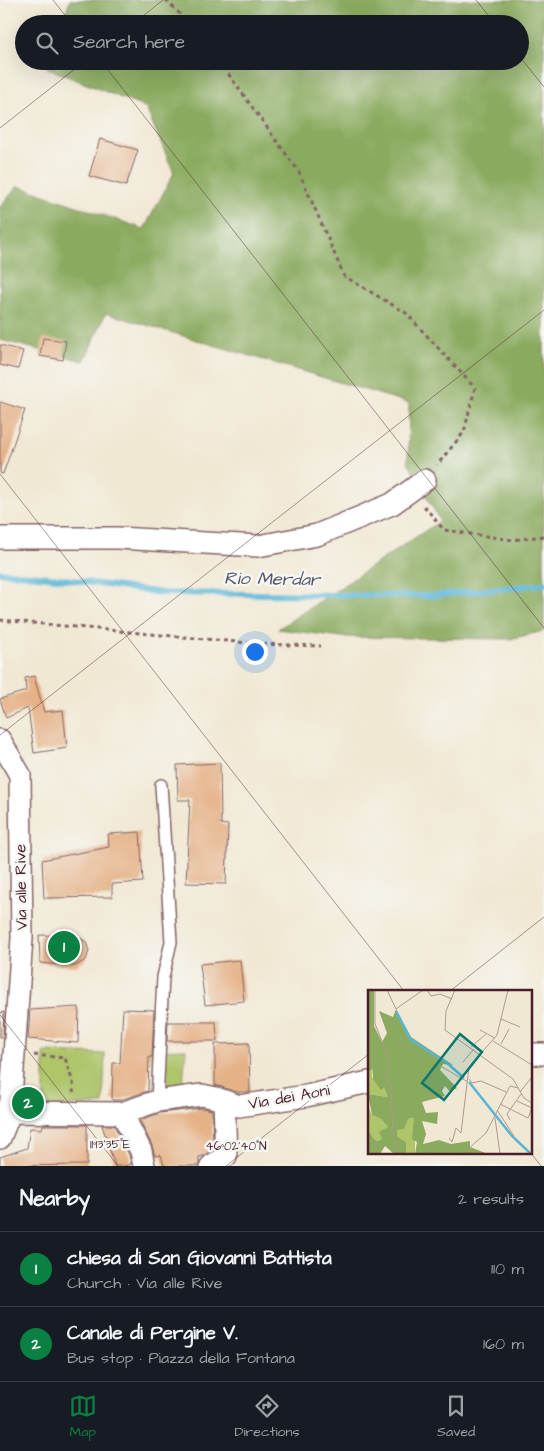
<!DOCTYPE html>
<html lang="en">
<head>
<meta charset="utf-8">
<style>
  :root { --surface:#171b24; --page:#20242c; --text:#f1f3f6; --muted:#9ea1a6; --line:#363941; --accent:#0b8043 }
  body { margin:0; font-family:"Architects Daughter",sans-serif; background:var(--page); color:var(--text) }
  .you { position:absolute; left:254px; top:651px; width:18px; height:18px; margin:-12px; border:4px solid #fff; border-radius:50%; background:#1a73e8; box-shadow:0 0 0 8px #1a73e833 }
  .badge { display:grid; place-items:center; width:32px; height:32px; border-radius:50%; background:var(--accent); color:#fff; font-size:16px; font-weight:700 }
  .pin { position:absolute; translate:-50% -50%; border:2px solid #fff; box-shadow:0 1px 5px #0006 }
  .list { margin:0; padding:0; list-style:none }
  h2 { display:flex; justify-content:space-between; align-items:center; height:65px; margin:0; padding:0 20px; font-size:21px }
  h2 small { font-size:16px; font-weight:400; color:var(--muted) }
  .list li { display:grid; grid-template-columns:32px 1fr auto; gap:15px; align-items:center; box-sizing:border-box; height:75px; padding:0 20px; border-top:1px solid var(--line) }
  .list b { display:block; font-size:19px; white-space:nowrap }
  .list p { margin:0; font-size:16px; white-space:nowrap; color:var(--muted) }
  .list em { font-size:16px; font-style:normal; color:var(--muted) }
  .icon { flex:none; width:28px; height:28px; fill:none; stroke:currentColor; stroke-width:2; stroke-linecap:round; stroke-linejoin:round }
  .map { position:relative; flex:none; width:544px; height:1166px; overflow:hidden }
  .search { position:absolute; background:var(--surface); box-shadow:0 5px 20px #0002; left:15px; right:15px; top:15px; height:55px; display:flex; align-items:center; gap:12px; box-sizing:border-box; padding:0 18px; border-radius:28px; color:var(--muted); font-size:19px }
  .sheet { height:215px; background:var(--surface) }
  nav { display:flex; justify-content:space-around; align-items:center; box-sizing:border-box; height:70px; border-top:1px solid var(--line); background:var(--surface); font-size:14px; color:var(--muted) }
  nav a { display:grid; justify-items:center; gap:2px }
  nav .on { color:var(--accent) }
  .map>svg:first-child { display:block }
  .green { fill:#aec56a; stroke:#7c724a }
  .forest { fill:#8aaa5e; stroke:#6a6444 }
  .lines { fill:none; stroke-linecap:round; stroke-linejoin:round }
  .stream { stroke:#58b5d6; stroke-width:6 }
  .building { fill:#e5b186 }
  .lane-casing { stroke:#846566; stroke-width:14 }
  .street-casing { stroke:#846566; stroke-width:24 }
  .path { stroke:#846566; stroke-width:3; stroke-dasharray:4 4; stroke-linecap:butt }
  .lane { stroke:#fff; stroke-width:11 }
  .street { stroke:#fff; stroke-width:21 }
  .ticks { fill:none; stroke:#4a1f2b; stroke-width:1; stroke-opacity:0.45 }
  .labels { text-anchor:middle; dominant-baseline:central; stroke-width:5; stroke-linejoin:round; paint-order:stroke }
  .street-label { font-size:16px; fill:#4a1f2b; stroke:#f6f6f2 }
  .water-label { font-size:18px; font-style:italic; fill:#4f5467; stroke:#f6f6f2 }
  .inset-river { fill:none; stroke:#58b5d6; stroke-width:2.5 }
  .inset-road { fill:none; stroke:#ae9890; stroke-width:1 }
  .view { fill:#0f766e; fill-opacity:0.15; stroke:#0f766e; stroke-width:2.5 }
  .inset-edge { fill:none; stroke:#4a1f2b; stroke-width:2.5 }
  .ticks-label { font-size:12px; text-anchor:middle; fill:#4a1f2b; stroke:#f6f6f2; stroke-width:5; stroke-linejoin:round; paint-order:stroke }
</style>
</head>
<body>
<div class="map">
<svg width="544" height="1166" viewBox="0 0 544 1166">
  <rect width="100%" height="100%" fill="#f6f6f2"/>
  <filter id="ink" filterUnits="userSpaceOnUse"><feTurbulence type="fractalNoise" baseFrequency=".02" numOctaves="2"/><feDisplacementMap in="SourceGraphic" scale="10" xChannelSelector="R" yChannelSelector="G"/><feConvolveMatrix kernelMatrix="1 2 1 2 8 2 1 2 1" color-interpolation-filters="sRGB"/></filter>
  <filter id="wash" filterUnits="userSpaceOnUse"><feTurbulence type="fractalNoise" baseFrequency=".0096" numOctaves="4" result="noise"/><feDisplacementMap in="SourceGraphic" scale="20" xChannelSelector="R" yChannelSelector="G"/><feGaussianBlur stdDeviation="1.12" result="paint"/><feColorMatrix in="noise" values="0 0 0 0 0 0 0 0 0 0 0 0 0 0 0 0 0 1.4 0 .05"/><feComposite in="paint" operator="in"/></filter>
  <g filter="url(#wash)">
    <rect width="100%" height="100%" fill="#f1e8d3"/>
    <!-- green -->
    <path class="green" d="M 186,1049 L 182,1093 L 159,1094 L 162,1050 Z
      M 44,1052 L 105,1054 L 103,1104 L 44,1107 Z"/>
    <!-- forest -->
    <path class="forest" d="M 70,0 L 544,0 L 544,631 L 510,639 L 342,637 L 278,629 L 440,521 L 408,462 L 409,403 L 106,313 L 84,361 L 0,340 L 0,207 L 18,186 L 144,229 L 174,173 L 146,108 L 47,68 L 49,61 L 520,61 L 520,24 L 62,24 Z"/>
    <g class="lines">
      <!-- stream -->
      <path class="stream" d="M 0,572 L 58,578 L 162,593 L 430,596 L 544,584"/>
    </g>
    <g id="blocks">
      <!-- building -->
      <path class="building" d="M 100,139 L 138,150 L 126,186 L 89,176 Z
        M 43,338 L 66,341 L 63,360 L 40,356 Z
        M 0,345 L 23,351 L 18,369 L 0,365 Z
        M 0,402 L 25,410 L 3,474 L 0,473 Z
        M 34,676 L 44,712 L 63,710 L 67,748 L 34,753 L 28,708 L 6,718 L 0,699 L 26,691 L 25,678 Z
        M 220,763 L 221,824 L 228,825 L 226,884 L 186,883 L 190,800 L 178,800 L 177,765 Z
        M 140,832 L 143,882 L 112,884 L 112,897 L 44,898 L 42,860 L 109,847 L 108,834 Z
        M 39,935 L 76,936 L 86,942 L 89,951 L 86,960 L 75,966 L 40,963 Z
        M 240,960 L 244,1001 L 205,1005 L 200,964 Z
        M 79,1007 L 78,1043 L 28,1039 L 30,1010 Z
        M 123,1009 L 154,1010 L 152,1057 L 149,1057 L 148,1091 L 120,1100 L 112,1100 L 113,1063 L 120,1063 Z
        M 4,1012 L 3,1037 L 0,1037 L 0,1013 Z
        M 168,1022 L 216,1022 L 217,1041 L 167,1041 Z
        M 249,1043 L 250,1092 L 238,1092 L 215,1085 L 215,1044 Z
        M 202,1108 L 212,1110 L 213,1149 L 203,1156 L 199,1157 L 199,1166 L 164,1166 L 161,1155 L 155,1156 L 152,1146 L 140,1120 L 160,1113 Z
        M 43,1125 L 87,1125 L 87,1165 L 0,1166 L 0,1157 L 27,1148 L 30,1128 L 42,1129 Z
        M 102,1125 L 114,1125 L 129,1155 L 131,1164 L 124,1166 L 115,1166 Z"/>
    </g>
  </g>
  <g filter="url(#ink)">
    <use href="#blocks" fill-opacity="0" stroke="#846566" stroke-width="1"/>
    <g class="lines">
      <!-- lane casing -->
      <g class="lane-casing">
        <path id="lane" d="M 157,1101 L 163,977 L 171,942 L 161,785"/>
      </g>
      <!-- street casing -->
      <g class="street-casing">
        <path id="street" d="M 0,538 L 118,538 L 258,546 L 317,535 L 392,504 L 425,480
          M 0,740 L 20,775 L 22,938 L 10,1113 L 0,1138
          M 530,1054 L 544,1054
          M 0,1112 L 122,1113 L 157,1101 L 202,1095 L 216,1098 L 239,1106 L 306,1096 L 369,1082
          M 122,1113 L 141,1151 L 144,1166
          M 211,1166 L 226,1156 L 224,1101"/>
      </g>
      <!-- path -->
      <path class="path" d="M 166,0 L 190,24
        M 219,61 L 299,172 L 344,276 L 406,313 L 475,388 L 464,432 L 437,465
        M 424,506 L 444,530 L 513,540 L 544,536
        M 0,620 L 259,644 L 321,646
        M 34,1055 L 65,1058 L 74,1086 L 73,1092"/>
      <!-- lane -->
      <use href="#lane" class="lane"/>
      <!-- street -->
      <use href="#street" class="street"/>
    </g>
  </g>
  <!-- ticks -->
  <path class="ticks" d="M 53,0 L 72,24M 476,0 L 495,24M 133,24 L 163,0M 520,57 L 544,87M 101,61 L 544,628M 0,128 L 85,61M 0,474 L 404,991M 0,735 L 544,310M 450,991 L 544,917M 0,1015 L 118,1166M 530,1152 L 541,1166M 226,1166 L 369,1054"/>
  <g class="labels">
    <!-- street labels -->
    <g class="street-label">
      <text transform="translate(21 887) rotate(-91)">Via alle Rive</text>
      <text transform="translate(289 1097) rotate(-10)">Via dei Aoni</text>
    </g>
    <!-- water labels -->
    <g class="water-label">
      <text transform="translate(272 579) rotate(1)">Rio Merdar</text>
    </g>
  </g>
  <!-- overview -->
  <g transform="translate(368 990)">
    <rect width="164" height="164" fill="#f1e8d3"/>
    <path d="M 5,79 L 4,87 L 13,99 L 16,96 L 20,107 L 0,104 L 0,82 ZM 0,116 L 4,125 L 13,129 L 20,137 L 12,151 L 7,150 L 0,140 ZM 47,128 L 47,164 L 38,164 L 38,152 L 29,146 L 29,140 L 33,139 L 40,129 Z" fill="#aec56a"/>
    <path d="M 0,0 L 6,0 L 6,36 L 14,52 L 19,43 L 11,21 L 25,27 L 28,19 L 43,47 L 85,75 L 75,74 L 72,80 L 89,98 L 82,102 L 77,96 L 74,101 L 77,106 L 54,112 L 58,123 L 70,122 L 69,134 L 54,131 L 58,144 L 55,154 L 71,150 L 83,154 L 102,151 L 102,157 L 120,164 L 47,164 L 49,152 L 44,149 L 46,128 L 40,129 L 36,139 L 29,140 L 29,146 L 38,152 L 38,164 L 26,164 L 17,156 L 12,164 L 0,164 L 0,140 L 7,150 L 11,151 L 14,148 L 11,142 L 20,137 L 13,129 L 4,125 L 0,104 L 20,107 L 16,97 L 13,100 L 5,89 L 5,79 L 0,82 Z" fill="#8aaa5e"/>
    <path class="inset-river" d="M 28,21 L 43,50 L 78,72 L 96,88M 101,92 L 144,146 L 163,164"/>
    <path class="inset-road" d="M 7,0 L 7,34 L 21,68 L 19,90 L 23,99 L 25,143 L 31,164M 19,0 L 28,19 L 55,0M 59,0 L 63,6 L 72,4 L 84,9M 87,0 L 78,21 L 77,40 L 145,89 L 156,108 L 164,113M 133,29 L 152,37M 112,40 L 127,48M 125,51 L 164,75M 133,54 L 141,39M 103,57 L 118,44M 95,72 L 106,59M 74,77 L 100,92M 101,89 L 104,93 L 113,91 L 138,102M 152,102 L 164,87M 149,111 L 164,118M 132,114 L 160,128 L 164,118M 129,120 L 146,146M 127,128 L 132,164M 142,130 L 139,124 L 153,104M 81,148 L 84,152 L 88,138 L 93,143 L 101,77 L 129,45 L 140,0M 104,164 L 99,160 L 118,143 L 142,96 L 150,98"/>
    <path class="view" d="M 92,44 L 114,62 L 76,110 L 54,93 Z"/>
    <rect width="164" height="164" class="inset-edge"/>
  </g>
  <g class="ticks-label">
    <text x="110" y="1148">11°13'35"E</text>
    <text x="236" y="1150">46°02'40"N</text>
  </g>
</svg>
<div class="you"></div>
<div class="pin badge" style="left:64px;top:947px">1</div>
<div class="pin badge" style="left:28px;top:1103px">2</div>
<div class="search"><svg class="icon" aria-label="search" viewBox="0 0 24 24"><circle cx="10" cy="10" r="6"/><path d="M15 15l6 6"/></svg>Search here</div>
</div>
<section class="sheet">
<h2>Nearby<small>2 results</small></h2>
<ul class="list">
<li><span class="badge">1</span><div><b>chiesa di San Giovanni Battista</b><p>Church · Via alle Rive</p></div><em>110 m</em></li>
<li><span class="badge">2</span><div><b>Canale di Pergine V.</b><p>Bus stop · Piazza della Fontana</p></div><em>160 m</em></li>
</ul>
</section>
<nav>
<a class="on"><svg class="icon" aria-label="map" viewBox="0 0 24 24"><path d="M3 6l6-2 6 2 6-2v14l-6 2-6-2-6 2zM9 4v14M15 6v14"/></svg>Map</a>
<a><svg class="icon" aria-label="directions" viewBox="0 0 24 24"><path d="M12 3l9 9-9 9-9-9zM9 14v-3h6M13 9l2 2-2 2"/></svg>Directions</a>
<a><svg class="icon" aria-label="saved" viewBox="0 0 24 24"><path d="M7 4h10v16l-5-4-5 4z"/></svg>Saved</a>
</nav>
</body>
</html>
